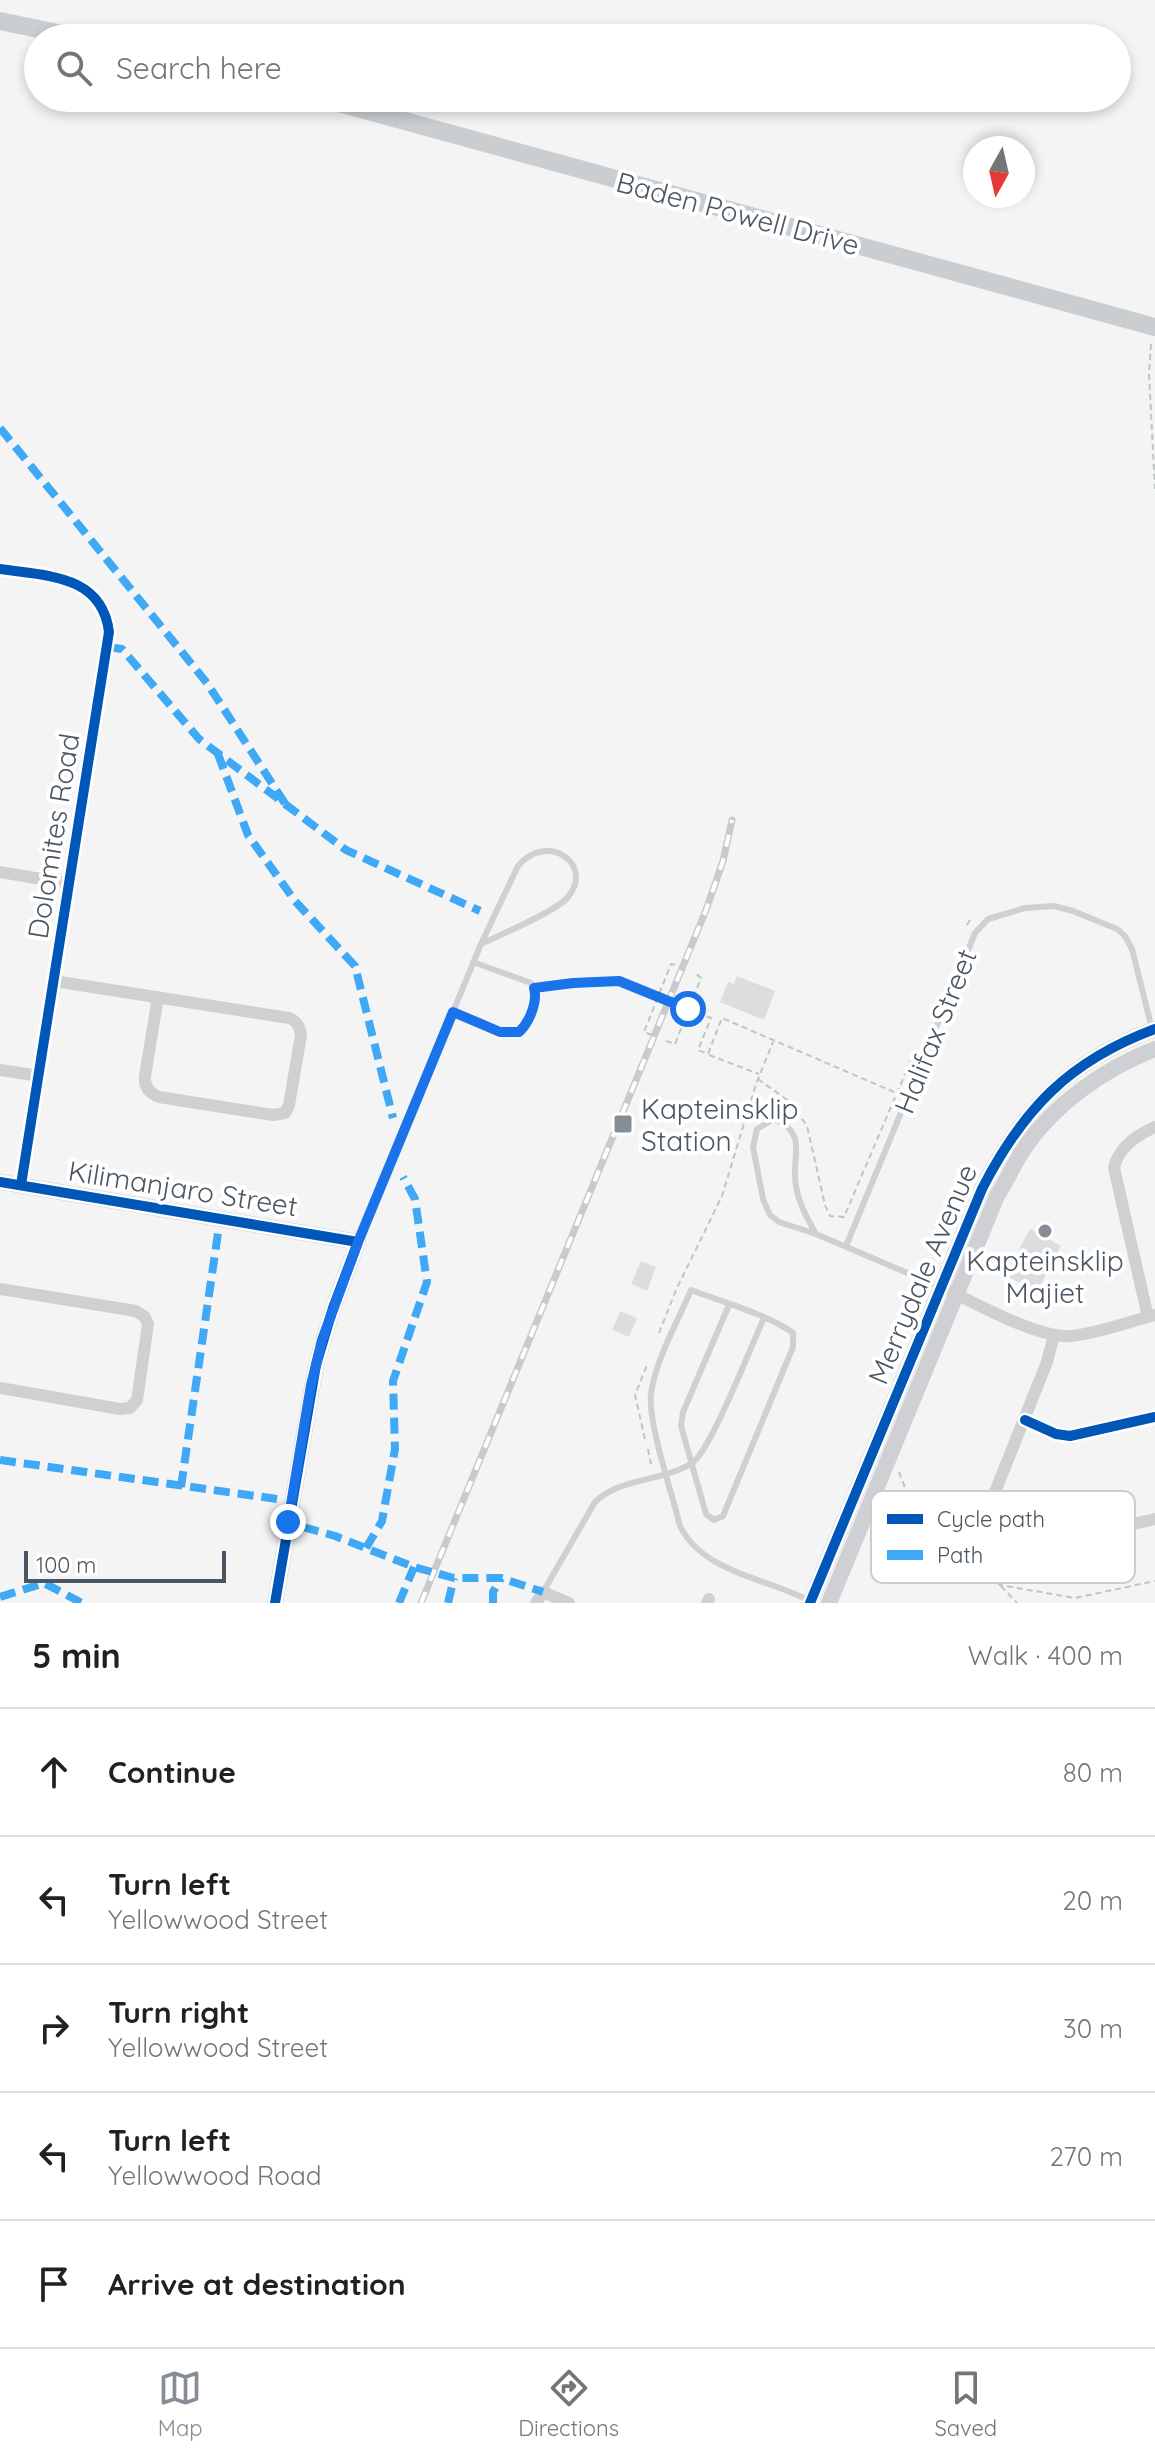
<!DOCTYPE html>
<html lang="en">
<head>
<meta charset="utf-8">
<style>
  :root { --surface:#fff; --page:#f2f2f2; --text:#202124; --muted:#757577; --line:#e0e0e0; --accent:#868d94 }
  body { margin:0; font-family:Quicksand,sans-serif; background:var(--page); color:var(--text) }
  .compass { position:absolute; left:963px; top:136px; width:72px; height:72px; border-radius:50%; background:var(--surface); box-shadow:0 4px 12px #0003; rotate:188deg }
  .scale { position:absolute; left:24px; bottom:20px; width:202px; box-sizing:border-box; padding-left:8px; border:4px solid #4a5661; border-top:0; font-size:22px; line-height:28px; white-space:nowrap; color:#4a5661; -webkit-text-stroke:6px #fff; paint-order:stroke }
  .stop { position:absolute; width:24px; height:24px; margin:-18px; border:6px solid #1a73e8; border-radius:50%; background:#fff }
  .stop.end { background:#1a73e8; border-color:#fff; box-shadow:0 2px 8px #0008 }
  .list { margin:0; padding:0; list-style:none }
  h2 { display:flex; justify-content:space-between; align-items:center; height:104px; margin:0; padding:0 32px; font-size:34px }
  h2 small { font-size:26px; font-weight:400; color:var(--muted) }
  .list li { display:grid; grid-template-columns:52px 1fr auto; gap:24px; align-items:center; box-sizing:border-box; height:128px; padding:0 32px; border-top:2px solid var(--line) }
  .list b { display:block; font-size:30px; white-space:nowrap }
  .list p { margin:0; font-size:26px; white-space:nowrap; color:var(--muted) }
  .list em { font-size:26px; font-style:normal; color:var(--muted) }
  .icon { flex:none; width:44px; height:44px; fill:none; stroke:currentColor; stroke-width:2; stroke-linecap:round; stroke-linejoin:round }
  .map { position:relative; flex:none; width:1155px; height:1603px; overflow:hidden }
  .search { position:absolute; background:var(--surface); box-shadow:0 4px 12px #0003; left:24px; right:24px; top:24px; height:88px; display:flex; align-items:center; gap:20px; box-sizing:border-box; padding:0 28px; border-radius:44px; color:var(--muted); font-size:30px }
  .sheet { height:744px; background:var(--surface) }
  nav { display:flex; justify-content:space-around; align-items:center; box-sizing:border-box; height:112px; border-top:2px solid var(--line); background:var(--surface); font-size:22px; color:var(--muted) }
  nav a { display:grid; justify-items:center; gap:4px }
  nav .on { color:var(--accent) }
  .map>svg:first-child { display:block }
  .building { fill:#ddddde }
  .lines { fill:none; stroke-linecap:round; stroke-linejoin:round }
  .path { stroke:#bcc7c4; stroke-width:2; stroke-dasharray:6 4; stroke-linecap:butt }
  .lane { stroke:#ced0d2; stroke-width:6 }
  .street { stroke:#ced0d2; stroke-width:12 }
  .secondary { stroke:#ced0d4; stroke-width:16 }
  .primary { stroke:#caced1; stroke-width:18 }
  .rail-casing { stroke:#c9cacc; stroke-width:7 }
  .rail { stroke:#fff; stroke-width:4; stroke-dasharray:12; stroke-linecap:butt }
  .quiet { stroke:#3fa9f5; stroke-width:8; stroke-dasharray:16 8; stroke-linecap:butt }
  .cycleway-casing { stroke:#fff; stroke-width:15 }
  .cycleway { stroke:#0057b8; stroke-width:10 }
  .route { stroke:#1a73e8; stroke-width:10 }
  .poi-dot { fill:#868d94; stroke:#fff; stroke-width:3 }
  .labels { text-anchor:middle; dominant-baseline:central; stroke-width:8; stroke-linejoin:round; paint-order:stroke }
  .street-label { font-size:28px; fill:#4a5661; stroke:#fff }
  .poi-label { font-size:28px; fill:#4a5661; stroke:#fff; text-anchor:start }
  .key { fill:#fff; stroke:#c9ccd0; stroke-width:2 }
  .key-label { font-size:22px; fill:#4a5661 }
</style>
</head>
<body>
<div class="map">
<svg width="1155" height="1603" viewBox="0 0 1155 1603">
  <rect width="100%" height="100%" fill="#f4f4f4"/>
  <!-- building -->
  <path class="building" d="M 737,976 L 775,991 L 764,1020 L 720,1002 L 728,982 L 734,984 Z
    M 1030,1229 L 1061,1246 L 1037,1292 L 1005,1275 Z
    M 641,1261 L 656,1267 L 647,1291 L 631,1284 Z
    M 620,1311 L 637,1318 L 629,1337 L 612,1330 Z"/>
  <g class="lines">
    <!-- path -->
    <path class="path" d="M 1151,344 L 1149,374 L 1155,489
      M 967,925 L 971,918
      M 544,987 L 573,983 L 619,981 L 711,1018 L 698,1050 L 708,1054 L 722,1018 L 894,1092
      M 652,1035 L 644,1032 L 671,964 L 681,966
      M 666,1041 L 675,1044 L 701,978 L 694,972
      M 709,1055 L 759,1074
      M 758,1079 L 790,1102 L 807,1126 L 825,1205 L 830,1216 L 844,1217 L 914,1053
      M 659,1333 L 676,1290 L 722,1196 L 756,1084 L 773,1042
      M 645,1439 L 635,1395 L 647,1365
      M 648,1449 L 651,1464
      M 899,1472 L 906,1490 L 1000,1585 L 1075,1598 L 1155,1581
      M 1001,1586 L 1017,1603"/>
    <!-- lane -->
    <path class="lane" d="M 453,1012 L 500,1032 L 519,1032 C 531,1021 539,998 531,983 L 473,962
      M 816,1234 C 807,1218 799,1204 796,1186 C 790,1157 810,1134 774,1119 L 757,1129 L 753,1147 L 763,1199 L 770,1215 L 779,1222 L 816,1234 L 938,1286
      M 358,1242 L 481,944 L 518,866 C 547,831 595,864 568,897 C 557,911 500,935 481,944
      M 846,1246 L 975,933 L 988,919 L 1025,908 L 1054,906 L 1073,911 L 1117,929 L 1125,936 L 1132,949 L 1152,1029
      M 729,1305 L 683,1412 L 681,1426 L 706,1514 L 714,1520 L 723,1516 L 793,1347 L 793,1333 C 767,1314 722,1302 691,1290 C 678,1321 655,1361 651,1394 C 648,1425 672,1492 680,1526 C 703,1573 767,1578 810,1601
      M 543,1592 L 595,1502 C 621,1477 662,1482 692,1463 C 710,1452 752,1344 764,1318"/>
    <!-- street -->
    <path class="street" d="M 0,569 C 45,576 102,574 109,632 L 21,1185
      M 0,872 L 70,884
      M 54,981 L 289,1018 C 297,1021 300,1026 301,1035 L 289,1105 L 285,1113 L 273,1115 L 159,1097 C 149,1093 144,1086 145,1076 L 158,997
      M 0,1070 L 39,1076
      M 0,1289 L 136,1311 L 145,1317 L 148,1324 L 137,1400 L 130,1408 L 120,1409 L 0,1388
      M 950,1291 C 979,1305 1040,1339 1071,1336 C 1099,1333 1128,1322 1155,1315
      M 1148,1317 L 1114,1168 C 1118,1148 1137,1135 1155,1127
      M 1054,1335 L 1047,1362 L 993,1497 L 996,1512 L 1006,1519 L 1062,1540 L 1155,1519
      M 1025,1420 L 1056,1434 L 1070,1436 L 1155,1417
      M 536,1603 L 543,1592 L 569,1603
      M 707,1603 L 709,1599"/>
    <!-- secondary -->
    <path class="secondary" d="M 0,1182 L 358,1242 L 333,1308 L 316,1365 L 275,1603
      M 810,1603 L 982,1189 C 1023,1109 1069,1061 1155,1029
      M 829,1603 L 997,1196 C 1006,1182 1013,1166 1022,1152 C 1052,1105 1104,1069 1155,1049"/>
    <!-- primary -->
    <path class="primary" d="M 0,21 L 82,38
      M 321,98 L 1155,327"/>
    <!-- rail casing -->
    <g class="rail-casing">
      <path id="rail" d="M 421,1603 L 706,910 L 723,861 L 732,820"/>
    </g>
    <!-- rail -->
    <use href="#rail" class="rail"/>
    <!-- quiet -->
    <path class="quiet" d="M 0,428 L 207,683 L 286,805
      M 108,647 L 122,649 L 199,739 L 346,850 L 480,911
      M 218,754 L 248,835 L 295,901 L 355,966 L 393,1118
      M 0,1460 L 277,1499
      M 181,1487 L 218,1233
      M 303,1527 L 335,1536 L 414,1567 L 454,1578 L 501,1578 L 543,1592
      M 366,1548 L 382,1521 L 395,1449 L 393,1381 L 427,1282 L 415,1199 L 403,1177
      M 0,1597 L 44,1583 L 82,1603
      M 399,1603 L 414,1567
      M 448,1603 L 454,1578
      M 493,1603 L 493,1592 L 501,1578"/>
    <!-- cycleway casing -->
    <g class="cycleway-casing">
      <path id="cycleway" d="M 0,569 C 45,576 102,574 109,632 L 21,1185
        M 0,1182 L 358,1242 L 333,1308 L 316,1365 L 275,1603
        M 1025,1420 L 1056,1434 L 1070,1436 L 1155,1417
        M 810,1603 L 982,1189 C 1023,1109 1069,1061 1155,1029"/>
    </g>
    <!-- cycleway -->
    <use href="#cycleway" class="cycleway"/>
  </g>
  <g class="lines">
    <!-- route -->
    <path class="route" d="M 288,1522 L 311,1385 L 322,1340 L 358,1242 L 453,1012 L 500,1032 L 519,1032 C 529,1023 538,1002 534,988 L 573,983 L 619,981 L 688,1009"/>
  </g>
  <!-- markers -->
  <g class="poi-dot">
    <rect x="613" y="1114" width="20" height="20" rx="4"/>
    <circle cx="1045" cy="1231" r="8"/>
  </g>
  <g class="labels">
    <!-- street labels -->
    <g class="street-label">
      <text transform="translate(738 213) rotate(15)">Baden Powell Drive</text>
      <text transform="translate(53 836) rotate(-81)">Dolomites Road</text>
      <text transform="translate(935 1031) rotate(-68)">Halifax Street</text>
      <text transform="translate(183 1188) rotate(9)">Kilimanjaro Street</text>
      <text transform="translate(922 1274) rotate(-67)">Merrydale Avenue</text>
    </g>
    <!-- poi labels -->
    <g class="poi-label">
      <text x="641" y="1108">Kapteinsklip<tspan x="641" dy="32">Station</tspan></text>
      <text x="1045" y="1260" text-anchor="middle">Kapteinsklip<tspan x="1045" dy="32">Majiet</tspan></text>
    </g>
  </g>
  <!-- legend -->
  <rect x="871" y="1491" width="264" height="92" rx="12" class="key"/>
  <rect x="887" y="1514" width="36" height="10" fill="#0057b8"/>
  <rect x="887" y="1550" width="36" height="10" fill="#3fa9f5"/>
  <g class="key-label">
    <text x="937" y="1527">Cycle path</text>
    <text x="937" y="1563">Path</text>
  </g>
</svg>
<svg class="compass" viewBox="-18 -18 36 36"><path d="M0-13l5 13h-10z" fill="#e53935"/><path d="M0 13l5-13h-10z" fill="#757577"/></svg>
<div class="scale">100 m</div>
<div class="stop" style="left:688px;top:1009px"></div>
<div class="stop end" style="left:288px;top:1522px"></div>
<div class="search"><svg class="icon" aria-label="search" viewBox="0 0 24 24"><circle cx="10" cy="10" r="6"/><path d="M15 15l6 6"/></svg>Search here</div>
</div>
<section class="sheet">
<h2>5 min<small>Walk · 400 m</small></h2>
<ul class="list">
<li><svg class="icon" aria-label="ahead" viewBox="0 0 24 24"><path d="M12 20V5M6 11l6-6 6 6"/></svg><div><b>Continue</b></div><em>80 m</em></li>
<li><svg class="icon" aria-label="left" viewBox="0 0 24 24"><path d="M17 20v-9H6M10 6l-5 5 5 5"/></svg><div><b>Turn left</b><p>Yellowwood Street</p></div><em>20 m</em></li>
<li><svg class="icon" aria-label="right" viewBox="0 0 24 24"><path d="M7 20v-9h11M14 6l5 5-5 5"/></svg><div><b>Turn right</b><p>Yellowwood Street</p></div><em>30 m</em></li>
<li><svg class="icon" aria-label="left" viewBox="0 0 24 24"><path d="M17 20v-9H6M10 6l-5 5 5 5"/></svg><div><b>Turn left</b><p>Yellowwood Road</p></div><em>270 m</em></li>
<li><svg class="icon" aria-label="arrive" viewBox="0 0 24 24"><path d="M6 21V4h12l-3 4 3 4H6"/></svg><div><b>Arrive at destination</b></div></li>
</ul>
</section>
<nav>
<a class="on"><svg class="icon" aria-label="map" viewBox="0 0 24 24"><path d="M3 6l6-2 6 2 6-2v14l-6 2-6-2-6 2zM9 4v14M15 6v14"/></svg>Map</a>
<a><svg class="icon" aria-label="directions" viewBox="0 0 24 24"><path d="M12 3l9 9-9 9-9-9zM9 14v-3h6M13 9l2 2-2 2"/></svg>Directions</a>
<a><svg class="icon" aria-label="saved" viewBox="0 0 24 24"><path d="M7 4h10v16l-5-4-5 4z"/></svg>Saved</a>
</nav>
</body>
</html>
